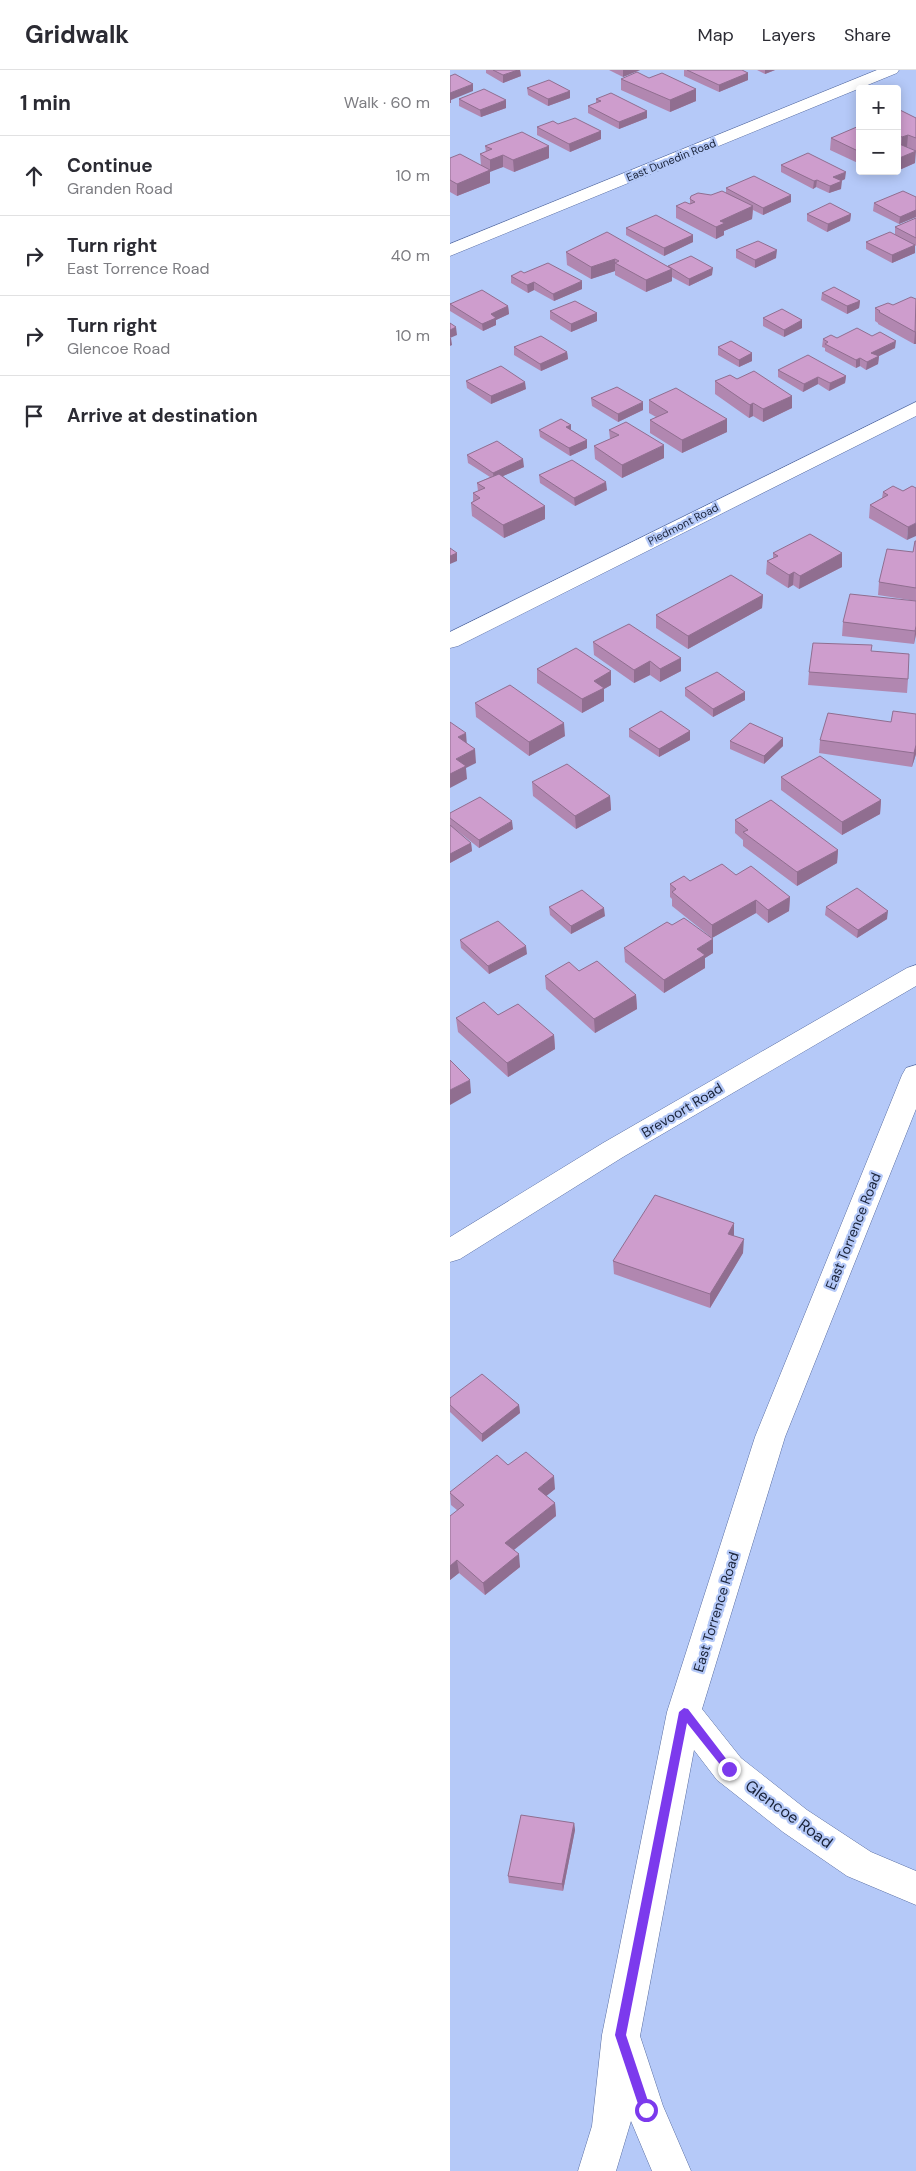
<!DOCTYPE html>
<html lang="en">
<head>
<meta charset="utf-8">
<style>
  :root { --surface:#fff; --page:#f7f7f7; --text:#2b2b33; --muted:#7c7c81; --line:#e1e1e2 }
  body { margin:0; font-family:"DM Sans",sans-serif; background:var(--page); color:var(--text) }
  .controls { position:absolute; right:15px; top:15px; display:grid; overflow:hidden; border-radius:5px; box-shadow:0 2px 12px #0003 }
  .controls button { width:45px; height:45px; display:grid; place-items:center; padding:0; border:0; border-bottom:1px solid var(--line); background:var(--surface); color:var(--text); font:25px sans-serif }
  .stop { position:absolute; width:15px; height:15px; margin:-11px; border:4px solid #7c3aed; border-radius:50%; background:#fff }
  .stop.end { background:#7c3aed; border-color:#fff; box-shadow:0 1px 5px #0008 }
  .list { margin:0; padding:0; list-style:none }
  h2 { display:flex; justify-content:space-between; align-items:center; height:65px; margin:0; padding:0 20px; font-size:21px }
  h2 small { font-size:16px; font-weight:400; color:var(--muted) }
  .list li { display:grid; grid-template-columns:32px 1fr auto; gap:15px; align-items:center; box-sizing:border-box; height:80px; padding:0 20px; border-top:1px solid var(--line) }
  .list b { display:block; font-size:19px; white-space:nowrap }
  .list p { margin:0; font-size:16px; white-space:nowrap; color:var(--muted) }
  .list em { font-size:16px; font-style:normal; color:var(--muted) }
  .icon { flex:none; width:28px; height:28px; fill:none; stroke:currentColor; stroke-width:2; stroke-linecap:round; stroke-linejoin:round }
  .map { position:relative; flex:none; width:466px; height:2101px; overflow:hidden }
  header { display:flex; align-items:center; gap:30px; box-sizing:border-box; height:70px; padding:0 25px; background:var(--surface); border-bottom:1px solid var(--line) }
  header strong { font-size:24px }
  nav { display:flex; gap:28px; margin-inline-start:auto; font-size:18px }
  main { display:flex }
  aside { flex:1; background:var(--surface) }
  .map>svg:first-child { display:block }
  .lines { fill:none; stroke-linecap:round; stroke-linejoin:round }
  .minor-casing { stroke:#586da2; stroke-width:1 }
  .minor { fill:#fff; fill-rule:evenodd }
  .wall { fill:#b187b0 }
  .shaded-wall { fill:#906e90 }
  .building { fill:#ce9dcd; stroke:#906e90 }
  .route { fill:#7c3aed }
  .labels { text-anchor:middle; dominant-baseline:central; stroke-width:4.5; stroke-linejoin:round; paint-order:stroke }
  .far-street-label { font-size:11px; fill:#192238; stroke:#b5c9f8 }
  .street-label { font-size:14px; fill:#192238; stroke:#b5c9f8 }
  .near-street-label { font-size:16px; fill:#192238; stroke:#b5c9f8 }
</style>
</head>
<body>
<header>
<strong>Gridwalk</strong>
<nav><a>Map</a><a>Layers</a><a>Share</a></nav>
</header>
<main>
<aside>
<h2>1 min<small>Walk · 60 m</small></h2>
<ul class="list">
<li><svg class="icon" aria-label="ahead" viewBox="0 0 24 24"><path d="M12 20V5M6 11l6-6 6 6"/></svg><div><b>Continue</b><p>Granden Road</p></div><em>10 m</em></li>
<li><svg class="icon" aria-label="right" viewBox="0 0 24 24"><path d="M7 20v-9h11M14 6l5 5-5 5"/></svg><div><b>Turn right</b><p>East Torrence Road</p></div><em>40 m</em></li>
<li><svg class="icon" aria-label="right" viewBox="0 0 24 24"><path d="M7 20v-9h11M14 6l5 5-5 5"/></svg><div><b>Turn right</b><p>Glencoe Road</p></div><em>10 m</em></li>
<li><svg class="icon" aria-label="arrive" viewBox="0 0 24 24"><path d="M6 21V4h12l-3 4 3 4H6"/></svg><div><b>Arrive at destination</b></div></li>
</ul>
</aside>
<div class="map">
<svg width="466" height="2101" viewBox="0 0 466 2101">
  <rect width="100%" height="100%" fill="#b5c9f8"/>
  <g class="lines">
    <!-- minor casing -->
    <g class="minor-casing">
      <path id="minor" d="M 427,0 L 449,0 L 447,3 L 0,186 L 0,174 Z
        M 466,332 L 466,346 L 8,576 L 0,578 L 0,562 Z
        M 466,895 L 466,916 L 173,1087 L 10,1189 L 0,1192 L 0,1167 L 153,1073 L 457,898 Z
        M 466,995 L 466,1039 L 335,1367 L 252,1639 L 291,1688 L 357,1740 L 421,1782 L 466,1801 L 466,1835 L 397,1806 L 333,1762 L 267,1710 L 244,1680 L 190,1966 L 213,2036 L 241,2101 L 202,2101 L 181,2051 L 166,2101 L 128,2101 L 142,2056 L 152,1965 L 217,1642 L 305,1367 L 452,1005 L 456,998 Z"/>
    </g>
    <!-- minor -->
    <use href="#minor" class="minor"/>
  </g>
  <!-- wall -->
  <path class="wall" d="M 36,0 L 70,0 L 71,6 L 53,13 L 36,3 Z
    M 159,0 L 190,0 L 173,7 Z
    M 234,0 L 292,0 L 298,3 L 298,10 L 269,22 L 234,6 Z
    M 307,0 L 325,0 L 315,4 Z
    M 199,8 L 246,19 L 246,31 L 220,42 L 171,20 L 171,9 Z
    M 77,18 L 120,28 L 98,36 L 78,25 Z
    M 9,29 L 56,38 L 31,47 L 9,36 Z
    M 146,29 L 197,41 L 197,48 L 169,59 L 138,43 L 138,36 L 146,33 Z
    M 447,40 L 466,48 L 466,81 L 457,77 L 465,93 L 447,101 Z
    M 108,54 L 151,61 L 151,69 L 120,82 L 87,65 L 87,57 Z
    M 410,56 L 410,94 L 380,80 L 381,68 Z
    M 35,76 L 99,88 L 64,102 L 53,97 L 40,101 L 40,113 L 7,126 L 0,122 L 0,88 L 31,95 L 30,84 L 36,82 Z
    M 331,95 L 395,109 L 391,111 L 391,119 L 379,123 L 366,117 L 363,119 L 331,102 Z
    M 276,118 L 341,132 L 313,145 L 303,140 L 302,149 L 274,161 L 274,165 L 266,169 L 226,148 L 226,136 L 240,134 L 240,129 L 276,123 Z
    M 466,127 L 466,147 L 449,154 L 423,141 L 424,133 Z
    M 357,144 L 401,144 L 400,151 L 377,162 L 357,151 Z
    M 466,148 L 466,176 L 461,173 L 465,183 L 442,193 L 416,179 L 416,172 L 445,164 L 445,157 Z
    M 176,158 L 243,165 L 243,172 L 214,186 L 176,165 Z
    M 286,180 L 326,188 L 305,198 L 286,188 Z
    M 116,182 L 218,196 L 262,205 L 239,216 L 222,207 L 222,211 L 196,222 L 165,205 L 165,201 L 141,209 L 117,195 Z
    M 74,203 L 132,219 L 104,231 L 84,220 L 78,223 L 61,213 L 61,206 Z
    M 372,223 L 410,231 L 409,238 L 397,244 L 371,230 Z
    M 466,229 L 466,274 L 464,274 L 428,254 L 428,253 L 425,251 L 425,238 L 443,235 Z
    M 0,233 L 58,236 L 59,244 L 46,250 L 46,255 L 33,261 L 0,241 Z
    M 100,241 L 147,243 L 147,251 L 121,262 L 100,249 Z
    M 313,248 L 352,258 L 334,267 L 313,256 Z
    M 387,268 L 445,278 L 429,286 L 428,294 L 416,300 L 410,296 L 406,298 L 375,281 L 375,278 L 372,277 L 373,269 Z
    M 64,277 L 117,282 L 118,289 L 91,301 L 64,285 Z
    M 268,277 L 302,283 L 302,291 L 289,297 L 268,285 Z
    M 328,300 L 396,306 L 395,313 L 379,321 L 368,314 L 353,322 L 328,307 Z
    M 287,309 L 342,326 L 342,338 L 313,352 L 303,346 L 299,348 L 265,324 L 265,311 Z
    M 16,311 L 76,319 L 41,334 L 17,318 Z
    M 141,328 L 193,340 L 168,352 L 142,336 Z
    M 199,330 L 277,349 L 277,362 L 232,383 L 200,363 L 200,350 L 206,347 L 199,343 Z
    M 121,355 L 121,360 L 137,378 L 120,386 L 90,367 L 89,360 Z
    M 159,360 L 214,388 L 172,408 L 145,389 L 144,376 L 160,369 Z
    M 17,385 L 74,397 L 53,406 L 95,449 L 54,468 L 22,446 L 21,433 L 23,431 L 23,423 L 28,421 L 27,413 L 40,407 L 18,393 Z
    M 89,405 L 157,420 L 125,436 L 90,413 Z
    M 462,416 L 457,470 L 419,448 L 420,435 L 432,428 L 433,422 L 453,421 Z
    M 466,471 L 466,531 L 428,525 L 429,512 L 463,482 Z
    M 323,483 L 392,497 L 349,519 L 343,515 L 338,518 L 316,504 L 317,491 L 323,488 Z
    M 313,525 L 312,538 L 238,579 L 206,558 L 206,545 Z
    M 466,531 L 466,564 L 464,574 L 392,566 L 393,552 Z
    M 143,572 L 231,601 L 210,612 L 200,605 L 184,613 L 144,585 Z
    M 421,581 L 458,609 L 457,623 L 358,615 L 359,602 Z
    M 87,599 L 161,601 L 161,615 L 154,619 L 154,631 L 132,643 L 87,613 Z
    M 235,618 L 295,622 L 295,630 L 263,647 L 235,626 Z
    M 25,633 L 115,666 L 79,686 L 26,647 Z
    M 466,644 L 466,684 L 462,697 L 369,683 L 370,670 L 441,652 Z
    M 179,659 L 240,661 L 240,670 L 209,687 L 179,667 Z
    M 280,671 L 333,676 L 314,694 L 280,679 Z
    M 331,707 L 431,730 L 430,744 L 392,765 L 331,720 Z
    M 82,712 L 160,726 L 161,740 L 126,759 L 83,726 Z
    M 0,743 L 63,759 L 29,778 L 5,759 L 21,773 L 22,781 L 0,793 Z
    M 285,750 L 388,780 L 387,793 L 347,816 L 293,776 L 293,770 L 285,763 Z
    M 286,805 L 340,827 L 339,841 L 318,853 L 306,843 L 262,868 L 222,836 L 222,829 L 220,827 L 220,814 Z
    M 99,837 L 155,846 L 121,864 L 100,845 Z
    M 376,837 L 437,849 L 407,868 L 375,845 Z
    M 10,870 L 77,884 L 39,904 L 11,878 Z
    M 174,878 L 263,883 L 255,888 L 255,898 L 214,923 L 175,892 Z
    M 129,901 L 186,925 L 187,939 L 145,963 L 96,919 L 95,906 Z
    M 48,945 L 104,965 L 105,979 L 58,1007 L 8,962 L 6,948 Z
    M 284,1166 L 293,1183 L 260,1238 L 164,1204 L 163,1191 Z
    M 0,1328 L 69,1335 L 70,1343 L 32,1372 L 0,1342 Z
    M 58,1395 L 105,1419 L 96,1426 L 105,1433 L 106,1446 L 64,1480 L 70,1497 L 35,1525 L 9,1503 L 0,1510 L 7,1440 L 1,1435 L 0,1422 Z
    M 124,1753 L 125,1760 L 113,1821 L 59,1813 L 58,1806 Z"/>
  <!-- shaded-wall -->
  <path class="shaded-wall" d="M 68,0 L 70,0 L 71,6 L 53,13 L 53,5 Z
    M 173,0 L 190,0 L 173,7 Z
    M 315,0 L 325,0 L 315,4 Z
    M 298,3 L 298,10 L 269,22 L 269,15 Z
    M 23,14 L 23,21 L 1,30 L 1,33 L 0,33 L 0,23 Z
    M 246,19 L 246,31 L 220,42 L 220,30 Z
    M 120,21 L 120,28 L 98,36 L 98,29 Z
    M 56,30 L 56,38 L 31,47 L 30,40 Z
    M 197,41 L 197,48 L 169,59 L 169,52 Z
    M 151,61 L 151,69 L 120,82 L 119,74 Z
    M 458,65 L 457,77 L 451,80 L 452,67 Z
    M 99,76 L 99,88 L 64,102 L 63,90 Z
    M 466,81 L 465,93 L 447,101 L 447,89 Z
    M 53,85 L 53,97 L 40,102 L 40,90 Z
    M 40,100 L 40,113 L 7,126 L 7,114 Z
    M 396,102 L 395,109 L 383,115 L 383,107 Z
    M 367,110 L 366,117 L 363,119 L 364,111 Z
    M 392,111 L 391,119 L 379,123 L 380,116 Z
    M 341,125 L 341,132 L 313,145 L 313,138 Z
    M 303,136 L 302,149 L 274,161 L 274,165 L 266,169 L 266,157 L 270,151 Z
    M 466,140 L 466,147 L 449,154 L 450,147 Z
    M 401,144 L 400,151 L 377,162 L 378,154 Z
    M 243,165 L 243,172 L 214,186 L 214,178 Z
    M 465,175 L 465,183 L 442,193 L 442,185 Z
    M 327,180 L 326,188 L 305,198 L 305,190 Z
    M 165,189 L 165,201 L 141,209 L 141,197 Z
    M 263,198 L 262,205 L 239,216 L 239,209 Z
    M 222,199 L 222,211 L 196,222 L 196,210 Z
    M 132,211 L 132,219 L 104,231 L 103,224 Z
    M 84,212 L 84,220 L 78,223 L 77,215 Z
    M 410,231 L 409,238 L 397,244 L 397,236 Z
    M 58,236 L 59,244 L 46,250 L 46,255 L 33,261 L 32,254 L 41,244 Z
    M 147,243 L 147,251 L 121,262 L 121,254 Z
    M 352,250 L 352,258 L 334,267 L 334,260 Z
    M 6,257 L 7,265 L 0,268 L 0,260 Z
    M 466,261 L 466,274 L 464,274 L 465,262 Z
    M 0,268 L 1,268 L 2,275 L 0,276 Z
    M 446,271 L 445,278 L 429,286 L 428,294 L 416,300 L 417,292 L 421,283 Z
    M 117,282 L 118,289 L 91,301 L 90,294 Z
    M 302,283 L 302,291 L 289,297 L 289,290 Z
    M 410,288 L 410,296 L 406,298 L 406,290 Z
    M 396,306 L 395,313 L 379,321 L 380,313 Z
    M 368,307 L 368,314 L 353,322 L 354,314 Z
    M 75,312 L 76,319 L 41,334 L 41,326 Z
    M 342,326 L 342,338 L 313,352 L 313,339 Z
    M 193,332 L 193,340 L 168,352 L 168,344 Z
    M 303,333 L 303,346 L 299,348 L 300,335 Z
    M 277,349 L 277,362 L 232,383 L 232,370 Z
    M 121,355 L 121,362 L 116,357 Z
    M 137,370 L 137,378 L 120,386 L 119,378 Z
    M 214,375 L 214,388 L 172,408 L 172,395 Z
    M 73,389 L 74,397 L 44,410 L 43,403 Z
    M 156,412 L 157,420 L 125,436 L 124,428 Z
    M 95,436 L 95,449 L 54,468 L 53,455 Z
    M 466,453 L 466,466 L 457,470 L 458,457 Z
    M 7,483 L 7,491 L 0,494 L 0,486 Z
    M 392,483 L 392,497 L 349,519 L 350,506 Z
    M 344,502 L 343,515 L 338,518 L 339,505 Z
    M 313,525 L 312,538 L 238,579 L 238,566 Z
    M 466,556 L 466,564 L 464,574 L 465,561 Z
    M 231,588 L 231,601 L 210,612 L 210,599 Z
    M 200,591 L 200,605 L 184,613 L 184,600 Z
    M 161,601 L 161,615 L 154,619 L 154,631 L 132,643 L 132,629 L 144,611 Z
    M 295,622 L 295,630 L 263,647 L 263,639 Z
    M 114,653 L 115,666 L 79,686 L 79,672 Z
    M 240,661 L 240,670 L 209,687 L 209,679 Z
    M 16,663 L 17,676 L 8,667 Z
    M 333,668 L 333,676 L 314,694 L 314,686 Z
    M 466,675 L 466,684 L 462,697 L 464,683 Z
    M 25,679 L 26,693 L 16,698 L 17,709 L 0,718 L 0,704 L 6,689 Z
    M 160,726 L 161,740 L 126,759 L 125,746 Z
    M 431,730 L 430,744 L 392,765 L 392,752 Z
    M 62,751 L 63,759 L 29,778 L 29,770 Z
    M 21,773 L 22,781 L 0,793 L 0,784 Z
    M 388,780 L 387,793 L 347,816 L 347,802 Z
    M 340,827 L 339,841 L 318,853 L 318,840 Z
    M 306,830 L 306,843 L 262,868 L 262,855 Z
    M 154,838 L 155,846 L 121,864 L 121,856 Z
    M 438,841 L 437,849 L 407,868 L 408,860 Z
    M 263,869 L 263,883 L 255,888 L 255,898 L 214,923 L 214,910 L 247,879 Z
    M 76,876 L 77,884 L 39,904 L 38,896 Z
    M 186,925 L 187,939 L 145,963 L 144,949 Z
    M 104,965 L 105,979 L 58,1007 L 57,993 Z
    M 20,1010 L 21,1023 L 0,1035 L 0,1020 Z
    M 284,1153 L 284,1167 L 278,1164 Z
    M 294,1169 L 293,1183 L 260,1238 L 260,1224 Z
    M 69,1335 L 70,1343 L 32,1372 L 32,1364 Z
    M 104,1406 L 105,1419 L 89,1432 L 88,1419 Z
    M 105,1433 L 106,1446 L 56,1486 L 55,1473 Z
    M 69,1484 L 70,1497 L 35,1525 L 33,1513 Z
    M 7,1490 L 9,1503 L 0,1510 L 0,1496 Z
    M 124,1753 L 125,1760 L 113,1821 L 112,1814 Z"/>
  <!-- building -->
  <path class="building" d="M 43,0 L 68,0 L 53,5 Z
    M 237,0 L 292,0 L 298,3 L 269,15 Z
    M 187,2 L 199,8 L 212,3 L 246,19 L 220,30 L 171,9 Z
    M 5,4 L 23,14 L 0,23 L 0,6 Z
    M 99,10 L 120,21 L 98,29 L 77,18 Z
    M 34,19 L 56,30 L 30,40 L 9,29 Z
    M 161,23 L 197,41 L 169,52 L 138,36 L 151,31 L 146,29 Z
    M 448,39 L 466,48 L 466,68 L 458,65 L 452,67 L 447,65 L 447,40 Z
    M 125,48 L 151,61 L 119,74 L 87,57 L 103,51 L 108,54 Z
    M 409,56 L 410,56 L 410,82 L 381,68 Z
    M 72,62 L 99,76 L 63,90 L 53,85 L 40,90 L 30,84 L 42,79 L 35,76 Z
    M 447,73 L 466,81 L 447,89 Z
    M 358,83 L 396,102 L 383,107 L 392,111 L 380,116 L 367,110 L 364,111 L 331,95 Z
    M 10,84 L 40,100 L 7,114 L 0,110 L 0,88 Z
    M 304,106 L 341,125 L 313,138 L 276,118 Z
    M 272,121 L 303,136 L 270,151 L 275,153 L 266,157 L 226,136 L 235,132 L 240,134 L 245,132 L 240,129 L 241,126 L 248,123 L 261,125 Z
    M 453,121 L 466,127 L 466,140 L 450,147 L 424,133 Z
    M 380,133 L 401,144 L 378,154 L 357,144 Z
    M 206,145 L 243,165 L 214,178 L 176,158 Z
    M 466,148 L 466,168 L 445,157 Z
    M 157,162 L 222,199 L 196,210 L 165,193 L 169,191 L 165,189 L 141,197 L 116,182 Z
    M 440,162 L 465,175 L 442,185 L 416,172 Z
    M 308,171 L 327,180 L 305,190 L 286,180 Z
    M 241,186 L 263,198 L 239,209 L 218,196 Z
    M 98,193 L 132,211 L 103,224 L 84,212 L 77,215 L 61,206 L 71,201 L 74,203 Z
    M 384,217 L 410,231 L 397,236 L 372,223 Z
    M 32,220 L 58,236 L 41,244 L 46,248 L 32,254 L 0,234 Z
    M 461,227 L 466,229 L 465,262 L 429,242 L 430,241 L 425,238 L 438,233 L 443,235 Z
    M 125,231 L 147,243 L 121,254 L 100,241 Z
    M 332,239 L 352,250 L 334,260 L 313,248 Z
    M 0,253 L 6,257 L 0,260 Z
    M 407,258 L 422,266 L 430,262 L 446,271 L 421,283 L 429,286 L 417,292 L 410,288 L 406,290 L 375,274 L 378,272 L 373,269 L 381,265 L 387,268 Z
    M 91,266 L 117,282 L 90,294 L 64,277 Z
    M 281,271 L 302,283 L 289,290 L 268,277 Z
    M 358,285 L 396,306 L 380,313 L 368,307 L 354,314 L 328,300 Z
    M 51,296 L 75,312 L 41,326 L 16,311 Z
    M 304,301 L 342,326 L 313,339 L 303,333 L 300,335 L 265,311 L 280,305 L 287,309 Z
    M 167,317 L 193,332 L 168,344 L 141,328 Z
    M 226,318 L 277,349 L 232,370 L 200,350 L 218,342 L 199,330 Z
    M 111,349 L 121,355 L 116,357 L 137,370 L 119,378 L 89,360 Z
    M 176,352 L 214,375 L 172,395 L 144,376 L 169,365 L 159,360 Z
    M 47,371 L 73,389 L 43,403 L 17,385 Z
    M 122,390 L 156,412 L 124,428 L 89,405 Z
    M 49,404 L 95,436 L 53,455 L 21,433 L 30,428 L 23,423 L 35,418 L 27,413 Z
    M 443,416 L 453,421 L 462,416 L 466,418 L 466,453 L 458,457 L 420,435 L 438,425 L 433,422 Z
    M 360,464 L 392,483 L 350,506 L 344,502 L 339,505 L 317,491 L 328,486 L 323,483 Z
    M 465,471 L 466,471 L 466,518 L 429,512 L 437,479 L 463,482 Z
    M 0,478 L 7,483 L 0,486 Z
    M 281,505 L 313,525 L 238,566 L 206,545 Z
    M 400,524 L 466,531 L 466,556 L 465,561 L 393,552 Z
    M 179,554 L 231,588 L 210,599 L 200,591 L 184,600 L 143,572 Z
    M 363,573 L 422,575 L 421,581 L 459,584 L 458,609 L 359,602 Z
    M 126,578 L 161,601 L 144,611 L 154,618 L 132,629 L 87,599 Z
    M 267,602 L 295,622 L 263,639 L 235,618 Z
    M 60,615 L 114,653 L 79,672 L 25,633 Z
    M 211,641 L 240,661 L 209,679 L 179,659 Z
    M 443,641 L 466,644 L 466,675 L 464,683 L 370,670 L 378,643 L 441,652 Z
    M 0,652 L 16,663 L 8,667 L 25,679 L 6,689 L 16,696 L 0,704 Z
    M 300,653 L 333,668 L 314,686 L 280,671 Z
    M 370,686 L 431,730 L 392,752 L 331,707 Z
    M 117,694 L 160,726 L 125,746 L 82,712 Z
    M 30,727 L 62,751 L 29,770 L 0,748 L 0,743 Z
    M 321,730 L 388,780 L 347,802 L 293,762 L 298,760 L 285,750 Z
    M 0,755 L 21,773 L 0,784 Z
    M 272,794 L 286,805 L 301,796 L 340,827 L 318,840 L 306,830 L 262,855 L 222,822 L 226,819 L 220,814 L 234,806 L 240,811 Z
    M 407,818 L 438,841 L 408,860 L 376,837 Z
    M 132,820 L 154,838 L 121,856 L 99,837 Z
    M 234,848 L 263,869 L 247,879 L 255,885 L 214,910 L 174,878 L 217,852 L 222,855 Z
    M 48,851 L 76,876 L 38,896 L 10,870 Z
    M 147,891 L 186,925 L 144,949 L 95,906 L 119,892 L 129,901 Z
    M 34,932 L 48,945 L 68,934 L 104,965 L 57,993 L 6,948 Z
    M 0,990 L 20,1010 L 0,1020 Z
    M 205,1125 L 284,1153 L 278,1164 L 294,1169 L 260,1224 L 163,1191 Z
    M 32,1304 L 69,1335 L 32,1364 L 0,1335 L 0,1328 Z
    M 76,1382 L 104,1406 L 88,1419 L 105,1433 L 55,1473 L 69,1484 L 33,1513 L 7,1490 L 0,1496 L 0,1446 L 14,1435 L 0,1423 L 0,1422 L 47,1385 L 58,1395 Z
    M 71,1745 L 124,1753 L 112,1814 L 58,1806 Z"/>
  <!-- route -->
  <path class="route" d="M 234,1638 L 238,1639 L 284,1699 L 279,1704 L 276,1702 L 237,1653 L 176,1965 L 201,2040 L 196,2045 L 190,2040 L 165,1965 L 229,1642 Z"/>
  <g class="labels">
    <!-- far-street labels -->
    <g class="far-street-label">
      <text transform="translate(221 90) rotate(-22)">East Dunedin Road</text>
      <text transform="translate(233 454) rotate(-27)">Piedmont Road</text>
    </g>
    <!-- street labels -->
    <g class="street-label">
      <text transform="translate(232 1040) rotate(-31)">Brevoort Road</text>
      <text transform="translate(403 1161) rotate(-68)">East Torrence Road</text>
      <text transform="translate(266 1542) rotate(-73)">East Torrence Road</text>
    </g>
    <!-- near-street labels -->
    <g class="near-street-label">
      <text transform="translate(339 1744) rotate(36)">Glencoe Road</text>
    </g>
  </g>
</svg>
<div class="controls">
<button>+</button>
<button>−</button>
</div>
<div class="stop" style="left:196px;top:2040px"></div>
<div class="stop end" style="left:279px;top:1699px"></div>
</div>
</main>
</body>
</html>
